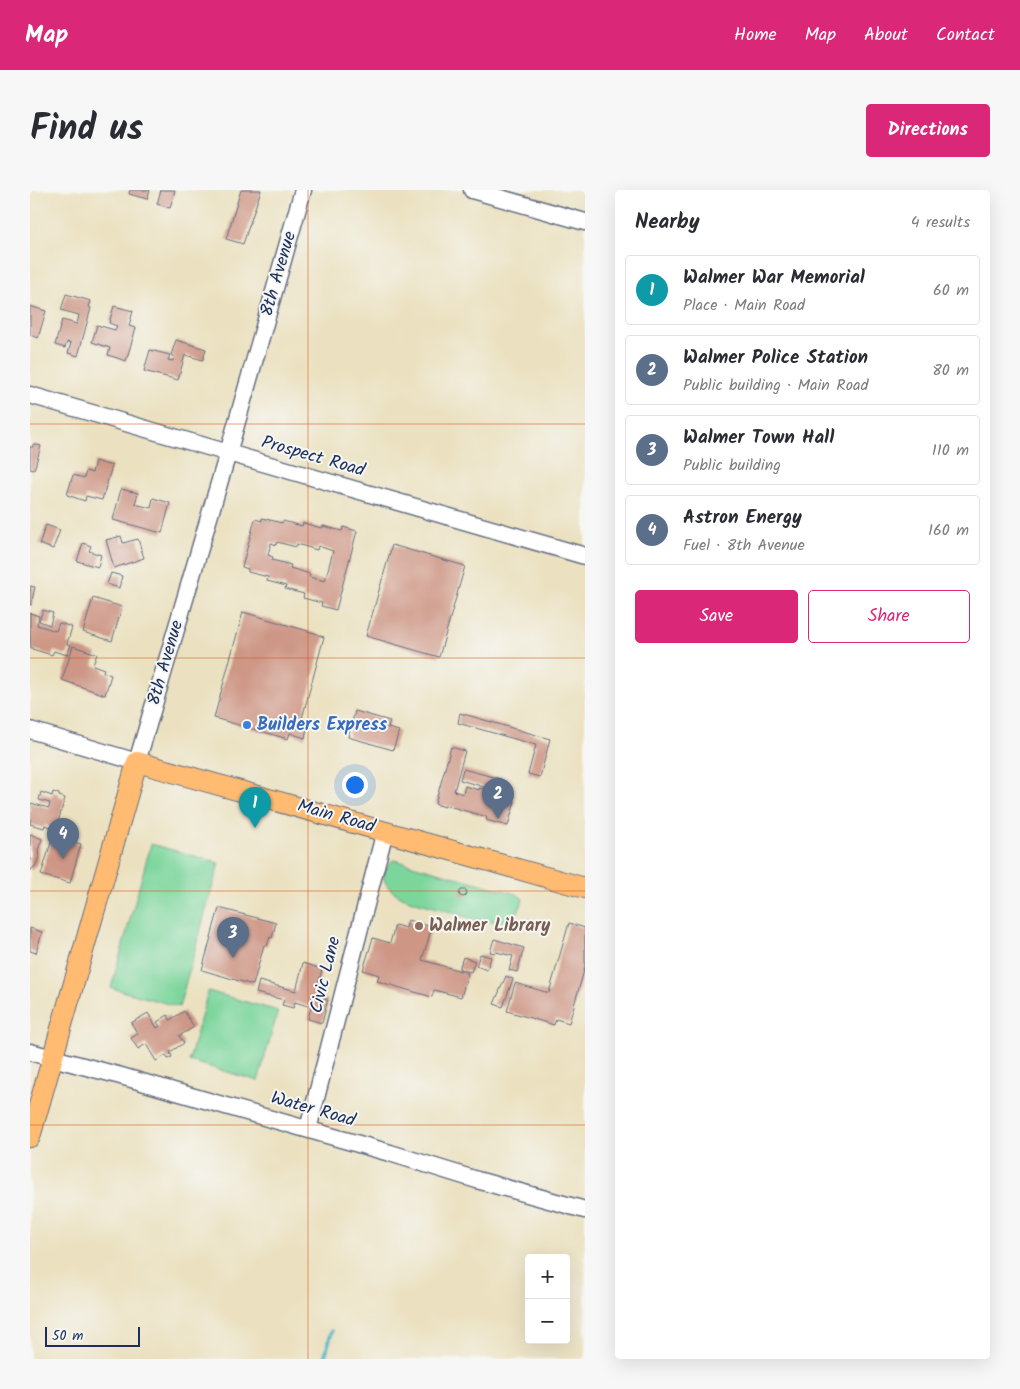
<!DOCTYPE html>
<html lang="en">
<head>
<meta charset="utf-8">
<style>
  :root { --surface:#fff; --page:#f7f7f7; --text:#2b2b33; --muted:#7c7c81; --line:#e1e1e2; --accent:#db2777 }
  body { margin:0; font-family:Kalam,sans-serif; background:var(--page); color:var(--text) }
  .controls { position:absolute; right:15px; bottom:15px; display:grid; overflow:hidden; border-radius:5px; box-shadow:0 5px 20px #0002 }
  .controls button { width:45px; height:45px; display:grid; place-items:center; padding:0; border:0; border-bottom:1px solid var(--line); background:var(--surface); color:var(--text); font:25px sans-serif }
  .scale { position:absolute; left:15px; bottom:12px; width:95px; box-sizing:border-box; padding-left:5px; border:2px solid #1b2f5e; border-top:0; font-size:14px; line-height:18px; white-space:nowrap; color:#1b2f5e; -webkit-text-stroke:4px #f6f6f2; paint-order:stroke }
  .you { position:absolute; left:324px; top:594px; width:18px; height:18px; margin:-12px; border:4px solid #fff; border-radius:50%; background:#1a73e8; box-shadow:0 0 0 8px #1a73e833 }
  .badge { display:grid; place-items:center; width:32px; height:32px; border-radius:50%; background:var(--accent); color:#fff; font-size:16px; font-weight:700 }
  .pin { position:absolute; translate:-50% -41px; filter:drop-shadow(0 1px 2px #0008) }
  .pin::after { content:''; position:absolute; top:26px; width:18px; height:15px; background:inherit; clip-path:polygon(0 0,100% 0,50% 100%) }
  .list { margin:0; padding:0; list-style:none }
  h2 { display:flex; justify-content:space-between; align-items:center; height:65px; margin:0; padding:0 20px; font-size:21px }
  h2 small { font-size:16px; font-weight:400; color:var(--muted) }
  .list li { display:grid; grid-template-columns:32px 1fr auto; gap:15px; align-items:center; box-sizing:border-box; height:70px; margin:0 10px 10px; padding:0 10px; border:1px solid var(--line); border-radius:5px }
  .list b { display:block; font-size:19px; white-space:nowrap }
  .list p { margin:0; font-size:16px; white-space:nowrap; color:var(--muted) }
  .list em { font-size:16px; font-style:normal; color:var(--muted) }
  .actions { display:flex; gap:10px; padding:15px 20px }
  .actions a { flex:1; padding:11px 0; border:1px solid var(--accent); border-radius:5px; text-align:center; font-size:18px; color:var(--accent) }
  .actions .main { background:var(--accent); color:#fff }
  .map { position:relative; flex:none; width:555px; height:1169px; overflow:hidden; border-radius:5px }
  header { display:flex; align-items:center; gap:30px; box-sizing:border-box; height:70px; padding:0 25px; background:var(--accent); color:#fff }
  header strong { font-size:24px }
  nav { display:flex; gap:28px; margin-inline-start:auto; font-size:18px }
  .intro { display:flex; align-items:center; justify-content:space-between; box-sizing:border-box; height:120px; padding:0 30px }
  h1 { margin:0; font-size:35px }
  .button { padding:12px 22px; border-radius:5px; background:var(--accent); color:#fff; font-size:18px; font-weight:700 }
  main { display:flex; gap:30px; padding:0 30px }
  aside { flex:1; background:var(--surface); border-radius:5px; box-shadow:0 5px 20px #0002 }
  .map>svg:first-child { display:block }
  .green { fill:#7bd59b; stroke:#4b827c }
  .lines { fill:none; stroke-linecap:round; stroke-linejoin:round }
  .stream { stroke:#4ab3c9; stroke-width:4 }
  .building { fill:#cd9685; fill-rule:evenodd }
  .minor-casing { stroke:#646d80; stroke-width:19 }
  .major-casing { stroke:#646d80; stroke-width:22 }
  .minor { stroke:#fff; stroke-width:16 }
  .major { stroke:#ffbb71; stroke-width:20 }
  .grid { fill:none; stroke:#d45514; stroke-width:1; stroke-opacity:0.55 }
  .shop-dot { fill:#3f7fe0; stroke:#f6f6f2; stroke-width:2 }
  .education-dot { fill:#8d6e63; stroke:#f6f6f2; stroke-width:2 }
  .labels { text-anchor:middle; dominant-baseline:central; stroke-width:4; stroke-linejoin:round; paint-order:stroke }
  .street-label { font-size:18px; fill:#1b2f5e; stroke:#f6f6f2 }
  .shop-label { font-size:18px; font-weight:bold; fill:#366cbe; stroke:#f6f6f2; text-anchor:start }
  .education-label { font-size:18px; font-weight:bold; fill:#785e54; stroke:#f6f6f2; text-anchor:start }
</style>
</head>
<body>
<header>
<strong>Map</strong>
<nav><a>Home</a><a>Map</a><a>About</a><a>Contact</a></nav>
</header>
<div class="intro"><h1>Find us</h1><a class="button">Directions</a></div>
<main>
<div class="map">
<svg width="555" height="1169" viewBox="0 0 555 1169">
  <rect width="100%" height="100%" fill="#f6f6f2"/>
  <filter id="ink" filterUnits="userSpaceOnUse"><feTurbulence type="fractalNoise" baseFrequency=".02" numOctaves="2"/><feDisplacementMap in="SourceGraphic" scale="10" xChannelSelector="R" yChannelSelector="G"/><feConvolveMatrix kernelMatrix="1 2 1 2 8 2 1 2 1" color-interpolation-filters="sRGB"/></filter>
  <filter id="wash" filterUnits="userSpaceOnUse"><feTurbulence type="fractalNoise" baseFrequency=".0096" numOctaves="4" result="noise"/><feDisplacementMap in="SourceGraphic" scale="20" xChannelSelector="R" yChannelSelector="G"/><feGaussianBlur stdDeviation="1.12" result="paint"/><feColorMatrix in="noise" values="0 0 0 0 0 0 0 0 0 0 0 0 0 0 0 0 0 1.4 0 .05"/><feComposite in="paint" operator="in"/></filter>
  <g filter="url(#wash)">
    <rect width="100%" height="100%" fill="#ebe1c0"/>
    <!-- green -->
    <path class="green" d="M 121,654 L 189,673 L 149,817 L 81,798 Z
      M 364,670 L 487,704 L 493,709 C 485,749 432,725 408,718 C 394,714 376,711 364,702 C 358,698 355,693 353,686 C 356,680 357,673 364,670 Z
      M 178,801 L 248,821 L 228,891 L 159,871 Z"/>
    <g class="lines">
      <!-- stream -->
      <path class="stream" d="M 294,1169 L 302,1141"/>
    </g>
    <g id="blocks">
      <!-- building -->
      <path class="building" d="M 100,0 L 120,0 L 117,9 L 99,4 Z
        M 131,0 L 145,0 L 140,18 L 127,14 Z
        M 211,0 L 231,0 L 213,54 L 196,49 Z
        M 36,104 L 61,111 L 59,117 L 61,118 L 48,166 L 38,163 L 41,153 L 37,152 L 35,158 L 25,155 L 32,130 L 47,134 L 49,125 L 31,120 Z
        M 0,116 L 16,121 L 8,148 L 0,145 Z
        M 84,116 L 103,121 L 99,136 L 106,138 L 96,171 L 78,165 L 80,158 L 62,152 L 67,135 L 85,140 L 87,136 L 79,133 Z
        M 146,150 L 176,159 L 173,170 L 155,165 L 148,190 L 114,181 L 120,160 L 140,165 L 138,170 L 143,171 L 144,166 L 141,165 Z
        M 3,254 L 11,256 L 4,280 L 0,279 L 0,257 L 3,257 Z
        M 65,271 L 82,276 L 72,310 L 56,306 L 55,311 L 37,305 L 43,285 L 54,288 L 56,281 L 62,283 Z
        M 91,299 L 108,303 L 105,314 L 121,318 L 123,308 L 140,313 L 132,343 L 83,330 Z
        M 232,328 L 252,333 L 253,331 L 272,336 L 273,333 L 292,338 L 293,336 L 312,341 L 313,337 L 327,341 L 306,420 L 291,416 L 292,413 L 273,408 L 274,404 L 255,399 L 256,396 L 237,391 L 238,387 L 218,382 L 218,379 L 212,377 L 225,329 L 232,331 ZM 247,352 L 266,357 L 267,354 L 287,360 L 288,356 L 303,361 L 295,391 L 279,387 L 280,384 L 260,378 L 261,375 L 242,370 L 243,367 L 238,365 L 241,353 L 246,355 Z
        M 16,335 L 30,340 L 23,359 L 9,354 Z
        M 91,346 L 93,353 L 108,349 L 114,368 L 84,378 L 76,350 Z
        M 53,353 L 61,356 L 59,361 L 71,365 L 68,377 L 47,371 Z
        M 362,355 L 435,376 L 409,467 L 336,446 Z
        M 81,383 L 92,386 L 89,398 L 77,394 Z
        M 0,396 L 5,397 L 1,415 L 0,415 Z
        M 63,408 L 92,417 L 82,451 L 53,442 Z
        M 13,420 L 23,423 L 20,435 L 9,431 Z
        M 213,422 L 288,444 L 288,445 L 294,447 L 270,536 L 277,538 L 275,548 L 260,543 L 258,549 L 184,528 Z
        M 0,423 L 9,426 L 7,435 L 26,441 L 29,433 L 42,437 L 37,454 L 41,455 L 37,465 L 24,461 L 22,465 L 2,459 L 2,457 L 0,457 Z
        M 43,456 L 67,464 L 63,475 L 74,479 L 73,482 L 81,485 L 75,505 L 32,490 Z
        M 325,521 L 360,531 L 358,538 L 369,541 L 363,560 L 318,547 Z
        M 430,523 L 520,549 L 510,587 L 498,584 L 506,555 L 428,533 Z
        M 421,557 L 435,561 L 424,601 L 433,604 L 435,596 L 449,600 L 449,598 L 458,600 L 457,603 L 485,611 L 478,636 L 456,630 L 457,627 L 415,615 L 415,617 L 405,614 Z
        M 433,579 L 471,589 L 468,601 L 430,590 Z
        M 11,602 L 22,606 L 23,602 L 29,604 L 29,606 L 35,608 L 26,639 L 15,635 L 14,638 L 0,634 L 0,613 L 19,618 L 20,613 L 9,610 Z
        M 0,644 L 12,649 L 8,660 L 9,667 L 6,675 L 0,681 Z
        M 23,646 L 51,654 L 40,693 L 11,685 Z
        M 431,700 L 436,700 L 437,704 L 434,707 L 430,706 L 429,703 Z
        M 189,718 L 246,733 L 242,748 L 240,747 L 237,756 L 234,755 L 223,795 L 172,780 Z
        M 378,730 L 402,737 L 392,770 L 438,783 L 431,807 L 404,800 L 402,807 L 347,791 L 349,785 L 333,780 L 343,748 L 360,753 L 365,735 L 376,738 Z
        M 539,733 L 555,738 L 555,777 L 539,833 L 526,829 L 524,835 L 477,821 L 485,793 L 519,803 Z
        M 0,738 L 12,742 L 6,763 L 0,761 Z
        M 464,749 L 494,758 L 487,782 L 479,780 L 483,766 L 466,762 L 465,763 L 460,762 Z
        M 450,764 L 461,767 L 457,780 L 446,776 Z
        M 433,767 L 445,771 L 441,782 L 429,779 Z
        M 273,773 L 292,779 L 288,796 L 294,797 L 291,808 L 298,810 L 292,833 L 278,829 L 281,817 L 265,812 L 263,818 L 252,815 L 254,810 L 226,803 L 229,791 L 266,801 Z
        M 476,786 L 483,789 L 473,817 L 464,814 Z
        M 154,821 L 164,837 L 149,846 L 154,853 L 140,862 L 142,867 L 138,869 L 136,865 L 126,871 L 116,854 L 108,859 L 101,848 L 108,844 L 101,833 L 118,823 L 127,838 L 130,836 L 127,832 L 138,825 L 140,830 Z"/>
    </g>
  </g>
  <g filter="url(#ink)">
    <use href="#blocks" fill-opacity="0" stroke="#646d80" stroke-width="1"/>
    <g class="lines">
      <!-- minor casing -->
      <g class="minor-casing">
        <path id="minor" d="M 442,0 L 555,32
          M 0,205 L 226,271 L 555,366
          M 0,540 L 107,572 L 198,263 L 273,0
          M 0,862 L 91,886 L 360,963 L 447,990 L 555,1020
          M 278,939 L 355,641"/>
      </g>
      <!-- major casing -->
      <g class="major-casing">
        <path id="major" d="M 0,947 L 107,572 L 555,698"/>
      </g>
      <!-- minor -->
      <use href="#minor" class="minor"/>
      <!-- major -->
      <use href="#major" class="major"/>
    </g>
  </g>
  <!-- grid -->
  <path class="grid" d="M 278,0 L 278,1169M 0,234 L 555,234M 0,468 L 555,468M 0,701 L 555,701M 0,935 L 555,935"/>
  <!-- markers -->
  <circle class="shop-dot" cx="217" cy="535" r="5"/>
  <circle class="education-dot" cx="389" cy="736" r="5"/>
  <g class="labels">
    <!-- street labels -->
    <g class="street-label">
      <text transform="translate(249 84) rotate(-74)">8th Avenue</text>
      <text transform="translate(283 267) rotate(16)">Prospect Road</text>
      <text transform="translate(136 473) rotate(-74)">8th Avenue</text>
      <text transform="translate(306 627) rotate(16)">Main Road</text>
      <text transform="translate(296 785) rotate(-76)">Civic Lane</text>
      <text transform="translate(283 920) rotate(16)">Water Road</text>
    </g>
    <!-- shop labels -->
    <g class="shop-label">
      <text x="227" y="535">Builders Express</text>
    </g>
    <!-- education labels -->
    <g class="education-label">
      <text x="399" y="736">Walmer Library</text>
    </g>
  </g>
</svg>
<div class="controls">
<button>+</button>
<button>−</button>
</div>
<div class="scale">50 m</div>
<div class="you"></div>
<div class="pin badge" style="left:225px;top:638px;background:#0f9aa8">1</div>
<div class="pin badge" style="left:468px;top:629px;background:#5c6f8a">2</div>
<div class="pin badge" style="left:203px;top:768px;background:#5c6f8a">3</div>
<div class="pin badge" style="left:33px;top:669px;background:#5c6f8a">4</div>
</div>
<aside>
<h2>Nearby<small>4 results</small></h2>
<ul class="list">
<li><span class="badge" style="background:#0f9aa8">1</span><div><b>Walmer War Memorial</b><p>Place · Main Road</p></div><em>60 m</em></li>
<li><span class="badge" style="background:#5c6f8a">2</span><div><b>Walmer Police Station</b><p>Public building · Main Road</p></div><em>80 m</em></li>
<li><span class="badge" style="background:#5c6f8a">3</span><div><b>Walmer Town Hall</b><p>Public building</p></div><em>110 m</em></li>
<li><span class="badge" style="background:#5c6f8a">4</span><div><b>Astron Energy</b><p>Fuel · 8th Avenue</p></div><em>160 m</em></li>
</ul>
<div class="actions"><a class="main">Save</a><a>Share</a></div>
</aside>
</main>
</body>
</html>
